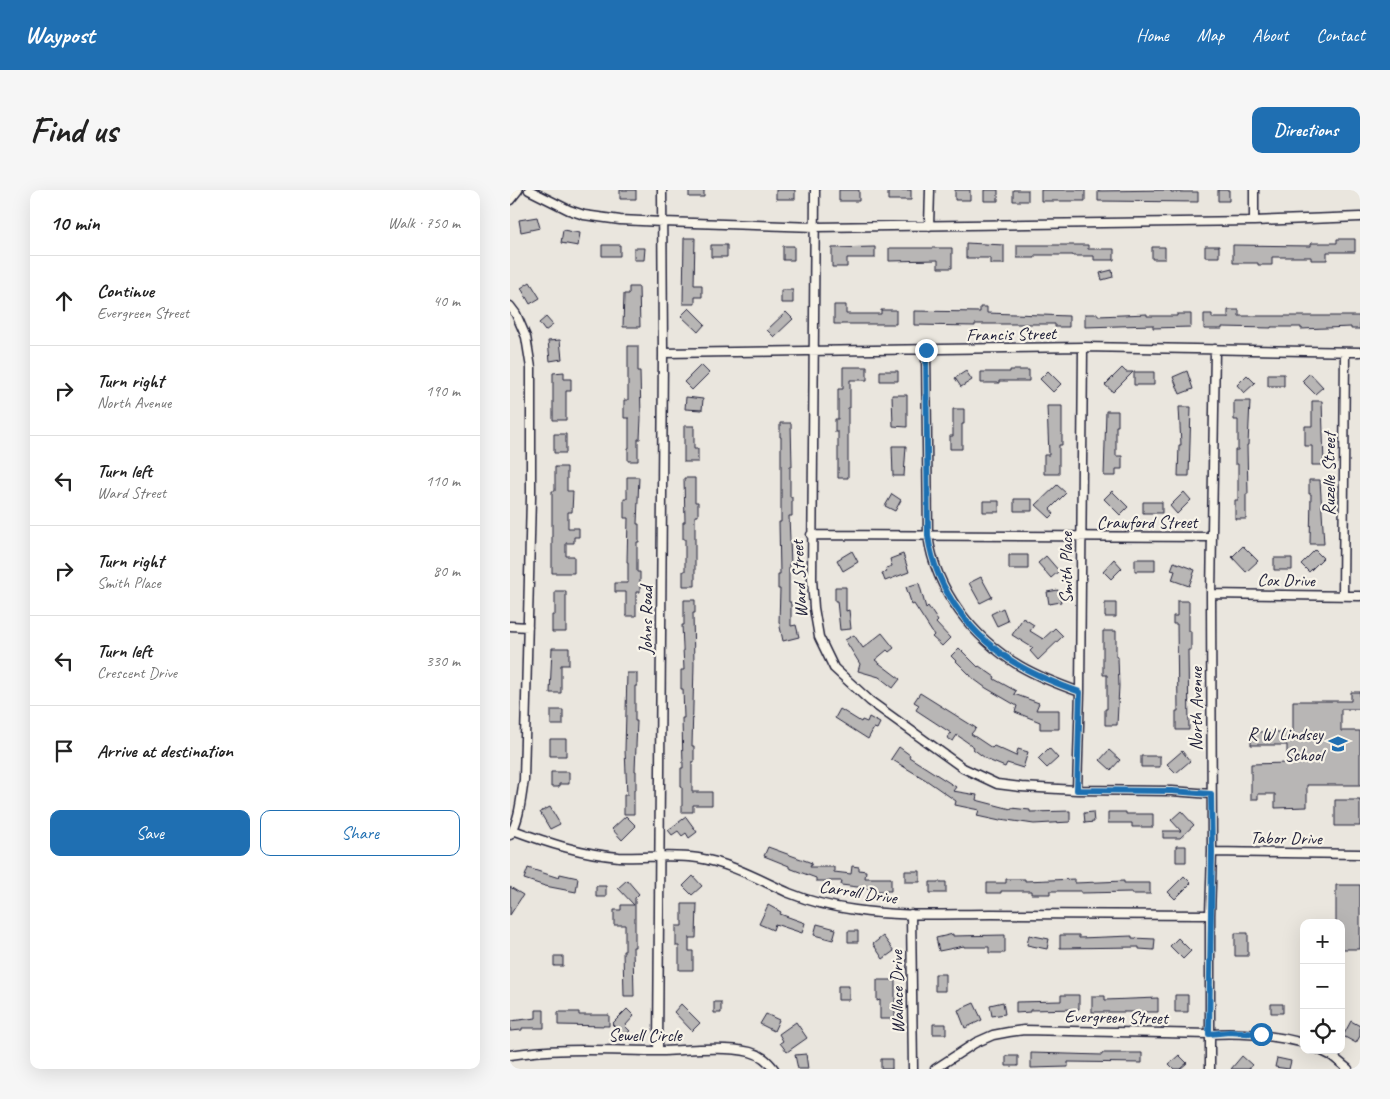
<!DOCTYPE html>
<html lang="en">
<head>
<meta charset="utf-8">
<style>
  :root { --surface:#fff; --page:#f6f6f6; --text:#222; --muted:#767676; --line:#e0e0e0; --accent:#1f6fb2 }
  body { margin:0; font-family:Caveat,sans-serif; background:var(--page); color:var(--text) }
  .controls { position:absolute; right:15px; bottom:15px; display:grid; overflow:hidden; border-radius:10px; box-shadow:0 5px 20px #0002 }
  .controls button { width:45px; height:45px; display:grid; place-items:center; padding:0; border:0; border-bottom:1px solid var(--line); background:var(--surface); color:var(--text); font:25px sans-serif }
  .stop { position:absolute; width:15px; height:15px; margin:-11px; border:4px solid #1f6fb2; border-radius:50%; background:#fff }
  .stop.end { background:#1f6fb2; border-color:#fff; box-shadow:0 1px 5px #0008 }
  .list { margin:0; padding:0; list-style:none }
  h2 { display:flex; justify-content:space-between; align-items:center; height:65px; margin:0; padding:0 20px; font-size:21px }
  h2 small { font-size:16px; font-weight:400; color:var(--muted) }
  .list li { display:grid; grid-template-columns:32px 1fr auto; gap:15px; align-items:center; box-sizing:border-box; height:90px; padding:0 20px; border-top:1px solid var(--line) }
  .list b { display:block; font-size:19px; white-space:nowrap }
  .list p { margin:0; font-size:16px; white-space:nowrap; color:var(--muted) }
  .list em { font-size:16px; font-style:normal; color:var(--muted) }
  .actions { display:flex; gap:10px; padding:15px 20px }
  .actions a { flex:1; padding:11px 0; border:1px solid var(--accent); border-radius:10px; text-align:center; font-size:18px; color:var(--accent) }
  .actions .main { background:var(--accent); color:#fff }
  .icon { flex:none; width:28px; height:28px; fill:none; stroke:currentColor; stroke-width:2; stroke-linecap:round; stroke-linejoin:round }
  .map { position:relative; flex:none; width:850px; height:879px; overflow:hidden; border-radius:10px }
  header { display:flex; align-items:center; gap:30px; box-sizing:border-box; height:70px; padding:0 25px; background:var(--accent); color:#fff }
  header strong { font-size:24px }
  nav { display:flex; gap:28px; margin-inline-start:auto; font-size:18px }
  .intro { display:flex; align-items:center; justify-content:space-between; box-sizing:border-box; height:120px; padding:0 30px }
  h1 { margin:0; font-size:35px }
  .button { padding:12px 22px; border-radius:10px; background:var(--accent); color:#fff; font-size:18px; font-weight:700 }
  main { display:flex; gap:30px; padding:0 30px }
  aside { flex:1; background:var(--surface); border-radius:10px; box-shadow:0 5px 20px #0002 }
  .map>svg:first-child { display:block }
  .building { fill:#b8b6b5; stroke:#22223b }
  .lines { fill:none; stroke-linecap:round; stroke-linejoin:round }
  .street-casing { stroke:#22223b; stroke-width:11 }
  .street { stroke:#f7f3e8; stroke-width:8 }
  .route { stroke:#1f6fb2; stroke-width:6 }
  .labels { text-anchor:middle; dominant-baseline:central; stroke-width:4.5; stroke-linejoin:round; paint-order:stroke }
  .street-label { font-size:18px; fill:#22223b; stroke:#f7f3e8 }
  .poi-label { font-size:18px; fill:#22223b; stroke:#f7f3e8; text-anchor:end }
</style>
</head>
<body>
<header>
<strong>Waypost</strong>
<nav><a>Home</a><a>Map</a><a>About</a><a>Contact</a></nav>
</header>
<div class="intro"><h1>Find us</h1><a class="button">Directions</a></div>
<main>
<aside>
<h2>10 min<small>Walk · 750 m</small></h2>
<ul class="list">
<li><svg class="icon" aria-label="ahead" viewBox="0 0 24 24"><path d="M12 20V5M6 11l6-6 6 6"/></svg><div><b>Continue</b><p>Evergreen Street</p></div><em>40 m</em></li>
<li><svg class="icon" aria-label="right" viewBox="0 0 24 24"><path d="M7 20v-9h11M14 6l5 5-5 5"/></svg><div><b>Turn right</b><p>North Avenue</p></div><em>190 m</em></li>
<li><svg class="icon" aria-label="left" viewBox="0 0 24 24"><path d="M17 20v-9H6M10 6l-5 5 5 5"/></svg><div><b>Turn left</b><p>Ward Street</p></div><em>110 m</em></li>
<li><svg class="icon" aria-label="right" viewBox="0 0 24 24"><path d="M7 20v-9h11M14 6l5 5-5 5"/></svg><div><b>Turn right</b><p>Smith Place</p></div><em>80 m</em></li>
<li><svg class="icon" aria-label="left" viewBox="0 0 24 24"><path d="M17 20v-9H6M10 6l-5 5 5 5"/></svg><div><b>Turn left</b><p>Crescent Drive</p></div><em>330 m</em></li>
<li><svg class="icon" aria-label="arrive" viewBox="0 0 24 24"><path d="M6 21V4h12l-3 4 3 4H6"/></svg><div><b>Arrive at destination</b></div></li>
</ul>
<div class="actions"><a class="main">Save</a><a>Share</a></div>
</aside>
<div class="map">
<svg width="850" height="879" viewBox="0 0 850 879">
  <rect width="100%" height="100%" fill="#eae6de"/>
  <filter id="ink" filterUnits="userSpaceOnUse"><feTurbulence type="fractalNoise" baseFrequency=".02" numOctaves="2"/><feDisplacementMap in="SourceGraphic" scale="10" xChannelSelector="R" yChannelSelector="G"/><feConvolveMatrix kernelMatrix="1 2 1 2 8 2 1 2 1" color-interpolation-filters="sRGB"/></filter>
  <g filter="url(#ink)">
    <!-- building -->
    <path class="building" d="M 110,0 L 126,0 L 126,9 L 110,9 Z
      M 179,0 L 194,0 L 194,7 L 179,7 Z
      M 266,0 L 285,0 L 285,9 L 266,9 Z
      M 329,0 L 349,0 L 349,11 L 329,11 Z
      M 378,0 L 401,0 L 401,10 L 378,10 Z
      M 445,0 L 460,0 L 460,10 L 445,10 Z
      M 474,0 L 488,0 L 488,11 L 474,11 Z
      M 503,0 L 518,0 L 518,11 L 503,11 Z
      M 531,0 L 575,0 L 575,11 L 531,11 Z
      M 661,0 L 661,2 L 688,2 L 688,12 L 588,11 L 588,1 Z
      M 708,0 L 719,0 L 719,11 L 708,11 Z
      M 27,27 L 30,38 L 11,42 L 9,30 Z
      M 53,40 L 70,43 L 68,56 L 51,53 Z
      M 174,48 L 185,48 L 184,95 L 192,95 L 192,107 L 185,107 L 185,114 L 173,114 Z
      M 827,49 L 845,49 L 845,62 L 817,62 L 817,70 L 801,70 L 801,67 L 762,67 L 762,75 L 748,75 L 748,73 L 723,73 L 723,55 L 801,56 L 801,53 L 827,53 Z
      M 456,53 L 494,55 L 494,74 L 480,74 L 480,68 L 456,68 Z
      M 92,55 L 110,55 L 110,66 L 92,66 Z
      M 201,55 L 217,55 L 217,67 L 201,67 Z
      M 507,55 L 578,55 L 578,59 L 604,59 L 604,70 L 584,70 L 584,66 L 563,66 L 563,65 L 525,65 L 525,68 L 507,68 Z
      M 273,56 L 284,56 L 284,70 L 273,70 Z
      M 695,56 L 709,56 L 709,67 L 695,67 Z
      M 365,57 L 365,68 L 337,68 L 337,77 L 322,77 L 322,58 Z
      M 642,57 L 655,57 L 655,69 L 642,69 Z
      M 124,58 L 135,58 L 134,70 L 124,70 Z
      M 379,58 L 442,58 L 442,78 L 428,78 L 428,70 L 379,71 Z
      M 602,80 L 603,87 L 592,90 L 590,83 Z
      M 20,92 L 30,108 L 20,114 L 11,98 Z
      M 119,97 L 129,97 L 130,137 L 113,137 L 114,104 L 119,104 Z
      M 271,100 L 283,100 L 283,113 L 271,113 Z
      M 324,115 L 336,115 L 336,124 L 371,124 L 371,120 L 386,120 L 386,134 L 324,134 Z
      M 470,117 L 477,117 L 477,123 L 559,126 L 559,137 L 545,137 L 545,134 L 465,134 L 465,136 L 404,135 L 404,121 L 470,122 Z
      M 179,118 L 195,134 L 188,142 L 171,126 Z
      M 718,120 L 729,120 L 729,126 L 850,126 L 850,139 L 841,139 L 841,137 L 791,139 L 791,137 L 761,137 L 761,138 L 712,137 L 712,139 L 694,139 L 694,124 L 702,124 L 702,128 L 718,128 Z
      M 276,122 L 283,129 L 264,147 L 257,140 Z
      M 575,124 L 588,124 L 588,126 L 637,124 L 637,126 L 667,126 L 667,124 L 681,124 L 681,137 L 643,138 L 643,135 L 575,137 Z
      M 36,127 L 43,135 L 35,141 L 29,133 Z
      M 50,150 L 52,169 L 40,171 L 38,151 Z
      M 118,156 L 128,156 L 128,181 L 130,181 L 131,228 L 130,249 L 128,249 L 128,271 L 118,271 L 118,258 L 119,258 L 119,228 L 114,228 L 114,210 L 118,210 Z
      M 191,175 L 199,183 L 182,200 L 174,192 Z
      M 333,177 L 357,177 L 357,190 L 340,190 L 340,218 L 338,218 L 338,288 L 328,288 L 328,242 L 325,242 L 325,229 L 328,229 L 328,199 L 333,199 Z
      M 612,178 L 616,182 L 623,182 L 603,202 L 595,195 Z
      M 500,180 L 519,180 L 519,191 L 489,191 L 489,193 L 471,193 L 471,182 L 500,182 Z
      M 370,181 L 388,181 L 388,191 L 370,191 Z
      M 456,181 L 462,190 L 451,197 L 445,188 Z
      M 538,181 L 551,194 L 543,202 L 530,189 Z
      M 677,181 L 683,199 L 670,204 L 663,187 Z
      M 54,182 L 54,189 L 61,189 L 61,201 L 56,201 L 56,230 L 43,230 L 43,183 Z
      M 624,182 L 644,182 L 644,195 L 624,195 Z
      M 800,183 L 813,197 L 805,204 L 792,191 Z
      M 758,184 L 774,184 L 774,196 L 758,196 Z
      M 737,185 L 745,193 L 734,203 L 727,195 Z
      M 382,205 L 397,205 L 397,237 L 383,236 Z
      M 176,207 L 193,209 L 192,220 L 175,219 Z
      M 724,211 L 740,211 L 738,255 L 737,255 L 738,304 L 736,304 L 736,329 L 725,329 L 725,310 L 728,310 L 728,274 L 725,274 L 725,260 L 728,260 L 728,230 L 724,230 Z
      M 802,211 L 812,211 L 814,275 L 802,275 L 802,256 L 795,256 L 795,236 L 802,236 Z
      M 537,216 L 552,216 L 552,255 L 549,255 L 549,284 L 534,284 L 534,265 L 539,265 Z
      M 669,217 L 681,217 L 679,286 L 668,286 L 669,255 L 671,255 Z
      M 443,219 L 454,219 L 454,234 L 452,234 L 452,259 L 440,259 L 440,246 L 443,246 Z
      M 596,221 L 608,221 L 608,236 L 606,236 L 606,266 L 612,266 L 612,279 L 606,279 L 606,286 L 594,286 Z
      M 270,233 L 281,233 L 282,277 L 280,277 L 280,307 L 282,307 L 282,326 L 279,326 L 281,374 L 279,374 L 279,412 L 281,412 L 281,436 L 286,435 L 289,447 L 273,451 L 269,432 L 270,399 L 268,399 L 268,384 L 270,384 L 269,332 L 271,332 L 271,247 L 270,247 Z
      M 174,236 L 184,236 L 184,259 L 188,259 L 188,272 L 174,272 Z
      M 44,244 L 56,244 L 56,263 L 44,263 Z
      M 382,256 L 396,256 L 394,286 L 383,286 Z
      M 45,277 L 57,277 L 57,301 L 63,301 L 62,322 L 58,322 L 58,338 L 69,338 L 69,347 L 64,347 L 64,353 L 56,353 L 56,366 L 64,366 L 64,383 L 42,383 L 42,301 L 45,301 Z
      M 117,287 L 129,287 L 127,334 L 129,334 L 129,352 L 127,352 L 127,382 L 130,382 L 130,402 L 126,402 L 126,426 L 116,426 L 116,402 L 105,402 L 105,393 L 118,393 L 118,372 L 117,372 L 118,328 L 114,328 L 114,309 L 117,309 Z
      M 174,288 L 185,288 L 185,312 L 188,312 L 188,326 L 185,326 L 185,396 L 173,396 L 173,381 L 175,381 L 175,349 L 173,349 L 173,332 L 175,332 Z
      M 799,290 L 810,290 L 814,354 L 800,354 L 801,304 L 799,304 Z
      M 547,295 L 556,303 L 540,319 L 544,324 L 540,328 L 526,315 Z
      M 602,301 L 618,317 L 610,325 L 594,309 Z
      M 674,302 L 681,310 L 667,324 L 660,316 Z
      M 382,304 L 391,310 L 385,321 L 375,316 Z
      M 504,309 L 522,309 L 522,321 L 504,321 Z
      M 473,311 L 489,311 L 489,322 L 473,322 Z
      M 633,312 L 652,312 L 652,323 L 633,323 Z
      M 733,356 L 748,371 L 736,382 L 722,367 Z
      M 805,360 L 813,368 L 799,382 L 791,374 Z
      M 342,361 L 348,372 L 333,381 L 327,370 Z
      M 393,364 L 399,382 L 375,391 L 372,383 L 377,382 L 376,378 L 382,376 L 380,369 Z
      M 499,365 L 518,365 L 518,379 L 499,379 Z
      M 536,366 L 549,381 L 541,388 L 528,373 Z
      M 764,368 L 782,368 L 782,380 L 764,380 Z
      M 604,369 L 612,378 L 601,389 L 593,381 Z
      M 625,369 L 645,369 L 645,381 L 625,381 Z
      M 664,372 L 685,380 L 679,396 L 662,390 L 665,381 L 661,380 Z
      M 471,387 L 482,407 L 470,413 L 459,393 Z
      M 409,393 L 416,418 L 418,416 L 428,431 L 426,433 L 440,448 L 432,456 L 422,447 L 424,445 L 404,414 L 402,415 L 396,397 Z
      M 325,397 L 336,397 L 336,421 L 339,420 L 341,439 L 330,440 L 327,411 L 325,411 Z
      M 548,400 L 551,412 L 539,414 L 537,402 Z
      M 45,401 L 56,401 L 56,442 L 42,442 L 42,425 L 45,425 Z
      M 174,410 L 185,410 L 185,423 L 183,423 L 184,474 L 182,556 L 184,556 L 184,572 L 182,572 L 182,602 L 202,602 L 202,615 L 183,615 L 183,622 L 172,622 L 172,597 L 171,597 L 171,578 L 173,578 L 172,528 L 174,528 L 173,499 L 171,499 L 171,480 L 174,480 L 172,435 L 174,435 Z
      M 667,411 L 679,411 L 679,441 L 681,441 L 681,460 L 678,460 L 679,540 L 666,540 L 666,521 L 668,521 L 667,434 L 663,434 L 663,426 L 667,426 Z
      M 595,413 L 606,413 L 606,427 L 595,427 Z
      M 493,418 L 498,431 L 487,436 L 481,424 Z
      M 513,428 L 524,435 L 520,441 L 533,449 L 545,438 L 553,446 L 528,470 L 520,461 L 523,458 L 502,445 Z
      M 593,441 L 606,441 L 606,467 L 608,467 L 609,496 L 607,535 L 595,535 L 595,519 L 597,519 L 597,485 L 593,485 Z
      M 372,443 L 384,458 L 379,462 L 377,460 L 365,470 L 390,489 L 383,498 L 369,487 L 348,481 L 350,474 L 335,450 L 344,445 L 353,458 Z
      M 42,458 L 59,458 L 59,475 L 51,475 L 51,503 L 40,503 Z
      M 449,458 L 468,477 L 469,476 L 485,487 L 484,489 L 506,501 L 504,504 L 529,513 L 526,520 L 549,520 L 549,539 L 530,539 L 530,532 L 505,522 L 507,516 L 476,498 L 461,487 L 461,486 L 441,466 Z
      M 117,483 L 127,483 L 127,496 L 125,496 L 125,531 L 127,531 L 125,581 L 126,581 L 126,600 L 124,600 L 124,624 L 114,624 L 114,605 L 117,605 L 115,560 Z
      M 841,502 L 850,502 L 850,519 L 831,519 L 831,541 L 850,541 L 850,595 L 797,595 L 797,617 L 765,618 L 765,604 L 748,604 L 748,609 L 741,609 L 741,574 L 777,573 L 777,555 L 741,555 L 741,542 L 783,542 L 783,511 L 841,511 Z
      M 410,503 L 466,538 L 461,544 L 482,558 L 484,556 L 506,566 L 508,559 L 518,562 L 513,578 L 497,573 L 495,577 L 478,570 L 463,559 L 464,557 L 447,545 L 443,551 L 437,548 L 441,543 L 406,520 L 409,515 L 404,512 Z
      M 330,519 L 351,532 L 352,530 L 357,532 L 359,527 L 370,533 L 367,539 L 364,538 L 358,549 L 325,528 Z
      M 41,520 L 53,520 L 53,535 L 41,535 Z
      M 40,549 L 56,549 L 56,566 L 40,566 Z
      M 389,557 L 400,565 L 399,567 L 446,597 L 443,601 L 467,605 L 466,610 L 501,619 L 501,618 L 520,620 L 520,622 L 560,621 L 560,632 L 524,634 L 490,629 L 490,631 L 467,626 L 469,620 L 445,615 L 446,611 L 416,590 L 381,569 Z
      M 539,558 L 548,568 L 537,578 L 528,569 Z
      M 599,560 L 610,570 L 601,580 L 590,570 Z
      M 672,561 L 680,571 L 666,583 L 657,574 Z
      M 631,566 L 650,566 L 650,577 L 631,577 Z
      M 41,582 L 59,582 L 59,594 L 49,594 L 49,597 L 41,597 Z
      M 825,610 L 850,610 L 850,636 L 825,636 Z
      M 40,617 L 50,634 L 40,639 L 30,622 Z
      M 671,621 L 684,635 L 670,648 L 653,648 L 653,641 L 671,641 L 661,630 Z
      M 583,622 L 584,632 L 575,633 L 574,623 Z
      M 598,622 L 616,622 L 616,624 L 643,624 L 643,637 L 622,637 L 622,633 L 598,633 Z
      M 116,626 L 126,636 L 112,650 L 102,639 Z
      M 176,627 L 187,642 L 179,648 L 176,643 L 172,646 L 168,641 L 162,645 L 158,640 Z
      M 666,656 L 676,656 L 676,672 L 666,672 Z
      M 258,657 L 302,673 L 300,677 L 324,677 L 324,682 L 341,684 L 342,676 L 349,677 L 349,680 L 356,681 L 355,688 L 381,688 L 381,701 L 364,701 L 364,699 L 331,695 L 332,691 L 306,691 L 306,688 L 279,678 L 279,676 L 254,666 Z
      M 18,678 L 49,688 L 50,684 L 68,688 L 66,702 L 35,696 L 14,689 Z
      M 395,681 L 410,681 L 410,692 L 395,692 Z
      M 183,686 L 192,696 L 182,705 L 173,696 Z
      M 674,686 L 681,693 L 665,709 L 658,702 Z
      M 496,689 L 515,689 L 515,691 L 565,689 L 565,693 L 614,691 L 614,693 L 640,693 L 640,704 L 622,704 L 622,702 L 571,703 L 571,701 L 540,701 L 540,704 L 521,704 L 521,701 L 491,701 L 491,703 L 477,703 L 477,693 L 496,693 Z
      M 117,690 L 129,704 L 125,708 L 125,757 L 123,757 L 124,806 L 114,806 L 113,761 L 115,761 L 115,735 L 104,735 L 104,720 L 111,720 L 111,715 L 124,715 L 108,698 Z
      M 420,692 L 436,692 L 436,703 L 420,703 Z
      M 826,695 L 850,695 L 850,759 L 831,759 L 831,733 L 826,733 Z
      M 86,696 L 96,696 L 96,707 L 86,707 Z
      M 0,697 L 13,705 L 0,725 Z
      M 172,714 L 187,714 L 186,748 L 179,748 L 179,761 L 183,761 L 183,780 L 169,780 L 169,756 L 166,756 L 166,736 L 172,736 Z
      M 258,715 L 271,722 L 270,724 L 295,733 L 292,743 L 265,734 L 263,740 L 249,734 Z
      M 307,734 L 326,739 L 323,750 L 304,745 Z
      M 338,741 L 348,741 L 348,752 L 338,752 Z
      M 725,743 L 738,743 L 738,766 L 725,766 Z
      M 443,744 L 443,746 L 495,745 L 495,763 L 479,763 L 479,757 L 454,757 L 454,756 L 429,761 L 426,748 Z
      M 519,745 L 539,749 L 537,759 L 517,755 Z
      M 550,745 L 569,745 L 569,748 L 622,746 L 622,748 L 645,749 L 644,760 L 629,759 L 629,757 L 550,758 Z
      M 373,746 L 384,761 L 373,769 L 363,754 Z
      M 668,748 L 681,761 L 673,769 L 660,756 Z
      M 44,766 L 53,766 L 53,776 L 44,776 Z
      M 425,784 L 435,784 L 435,801 L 425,801 Z
      M 367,790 L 385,790 L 385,829 L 370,829 L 370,810 L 367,811 Z
      M 328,796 L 339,796 L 339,810 L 328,810 Z
      M 551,805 L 569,805 L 569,819 L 520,820 L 520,822 L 506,823 L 506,812 L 551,811 Z
      M 665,805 L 678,805 L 678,822 L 665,822 Z
      M 582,806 L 595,806 L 595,810 L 648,808 L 648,822 L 582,822 Z
      M 204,812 L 211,812 L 211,823 L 204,823 Z
      M 493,812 L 495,824 L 482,826 L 480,815 Z
      M 464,813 L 472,830 L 455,838 L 448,820 Z
      M 171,814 L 190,833 L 182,841 L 164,822 Z
      M 761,814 L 773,814 L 773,823 L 761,823 Z
      M 117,819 L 124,826 L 115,836 L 120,841 L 114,846 L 102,834 Z
      M 26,820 L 34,820 L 34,838 L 12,838 L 12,840 L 0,841 L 0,831 L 26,828 Z
      M 48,822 L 69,822 L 69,825 L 99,825 L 99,836 L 48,835 Z
      M 256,824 L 269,830 L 264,841 L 250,834 Z
      M 841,831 L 850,836 L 850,846 L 846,853 L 833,846 Z
      M 286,832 L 297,848 L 277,862 L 270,853 L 273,851 L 269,844 Z
      M 423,834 L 436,834 L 436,844 L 423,844 Z
      M 521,863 L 592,865 L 592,863 L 632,863 L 632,873 L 558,872 L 558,877 L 521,878 Z
      M 296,864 L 298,879 L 288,879 L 285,865 Z
      M 669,865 L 677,873 L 670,879 L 664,879 L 659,874 Z
      M 496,866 L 508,866 L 508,876 L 496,876 Z
      M 732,866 L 742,875 L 739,879 L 721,879 Z
      M 767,868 L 781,871 L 779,879 L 765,877 Z
      M 371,869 L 382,869 L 382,879 L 371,879 Z"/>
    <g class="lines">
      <!-- street casing -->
      <g class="street-casing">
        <path id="street" d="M 19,0 L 59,20 L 74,25 L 110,30 L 153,32 L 305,37 L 744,31 L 850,27
          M 305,0 L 302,389 L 304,418 L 309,447 L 324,478 L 360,511 L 453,578 L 487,594 L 511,597 L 567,600 L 662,601 L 701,604
          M 0,10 L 8,0
          M 744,31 L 744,0
          M 419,36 L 420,0
          M 0,116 L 6,124 L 16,147 L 21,178 L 21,307 L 14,590 C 11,607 10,629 0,645
          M 416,160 L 418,346 C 426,401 463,448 510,476 C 529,487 550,495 570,502
          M 153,163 L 573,157 L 850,162
          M 301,345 L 702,347
          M 701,404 L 850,406
          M 833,406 L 835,162
          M 0,436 L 18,437
          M 567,600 L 570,502 L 573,157
          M 3,640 C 38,653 72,664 109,667 C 135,668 162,664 188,668 C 220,673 250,690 279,703 C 301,712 322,717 345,720 C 390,727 436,724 481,724 C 554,725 627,725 700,725
          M 702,662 L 850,664
          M 401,724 L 403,879
          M 810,860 L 822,866 L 838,879
          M 148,861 L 153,163 L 152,0
          M 0,865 C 50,857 102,861 152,861 C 177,860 216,856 240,862 C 251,865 257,870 264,879
          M 425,879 L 465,853 L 483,845 L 499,842 L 514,840 L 699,844 C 731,842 763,845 794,853
          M 700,879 L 700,725 L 702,662 L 701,404 L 705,159"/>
      </g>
      <!-- street -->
      <use href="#street" class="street"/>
    </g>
  </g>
  <g class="lines" filter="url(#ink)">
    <!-- route -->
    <path class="route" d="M 416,160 L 418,346 C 426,401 462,448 510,476 C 529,487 550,495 570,502 L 567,600 L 662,601 L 701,604 L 702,662 L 699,844 L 719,842 L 751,844"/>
  </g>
  <!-- icons -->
  <defs>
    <g id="school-bare" transform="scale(1.5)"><path d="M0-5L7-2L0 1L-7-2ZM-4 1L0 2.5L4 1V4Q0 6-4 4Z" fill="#1f6fb2" stroke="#f7f3e8" stroke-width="2.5" paint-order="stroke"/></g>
  </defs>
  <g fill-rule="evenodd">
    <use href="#school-bare" x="828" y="554"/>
  </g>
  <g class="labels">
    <!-- street labels -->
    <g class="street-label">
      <text transform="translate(501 144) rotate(-1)">Francis Street</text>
      <text transform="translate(819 284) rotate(-90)">Ruzelle Street</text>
      <text x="637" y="332">Crawford Street</text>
      <text transform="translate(556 378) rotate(-90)">Smith Place</text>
      <text transform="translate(289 389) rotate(-93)">Ward Street</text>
      <text transform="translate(776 390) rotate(1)">Cox Drive</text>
      <text transform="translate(136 430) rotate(-90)">Johns Road</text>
      <text transform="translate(686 519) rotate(-90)">North Avenue</text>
      <text transform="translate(776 648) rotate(1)">Tabor Drive</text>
      <text transform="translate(348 702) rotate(9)">Carroll Drive</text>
      <text transform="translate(387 802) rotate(-91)">Wallace Drive</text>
      <text transform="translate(606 827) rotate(1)">Evergreen Street</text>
      <text x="135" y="845">Sewell Circle</text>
    </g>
    <!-- poi labels -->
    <g class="poi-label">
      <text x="813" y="544">R W Lindsey<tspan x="813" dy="21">School</tspan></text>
    </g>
  </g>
</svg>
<div class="controls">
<button>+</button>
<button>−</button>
<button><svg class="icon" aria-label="locate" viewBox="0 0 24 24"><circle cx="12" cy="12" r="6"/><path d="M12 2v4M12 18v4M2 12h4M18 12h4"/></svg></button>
</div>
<div class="stop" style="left:751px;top:844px"></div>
<div class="stop end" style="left:416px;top:160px"></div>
</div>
</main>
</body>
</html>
